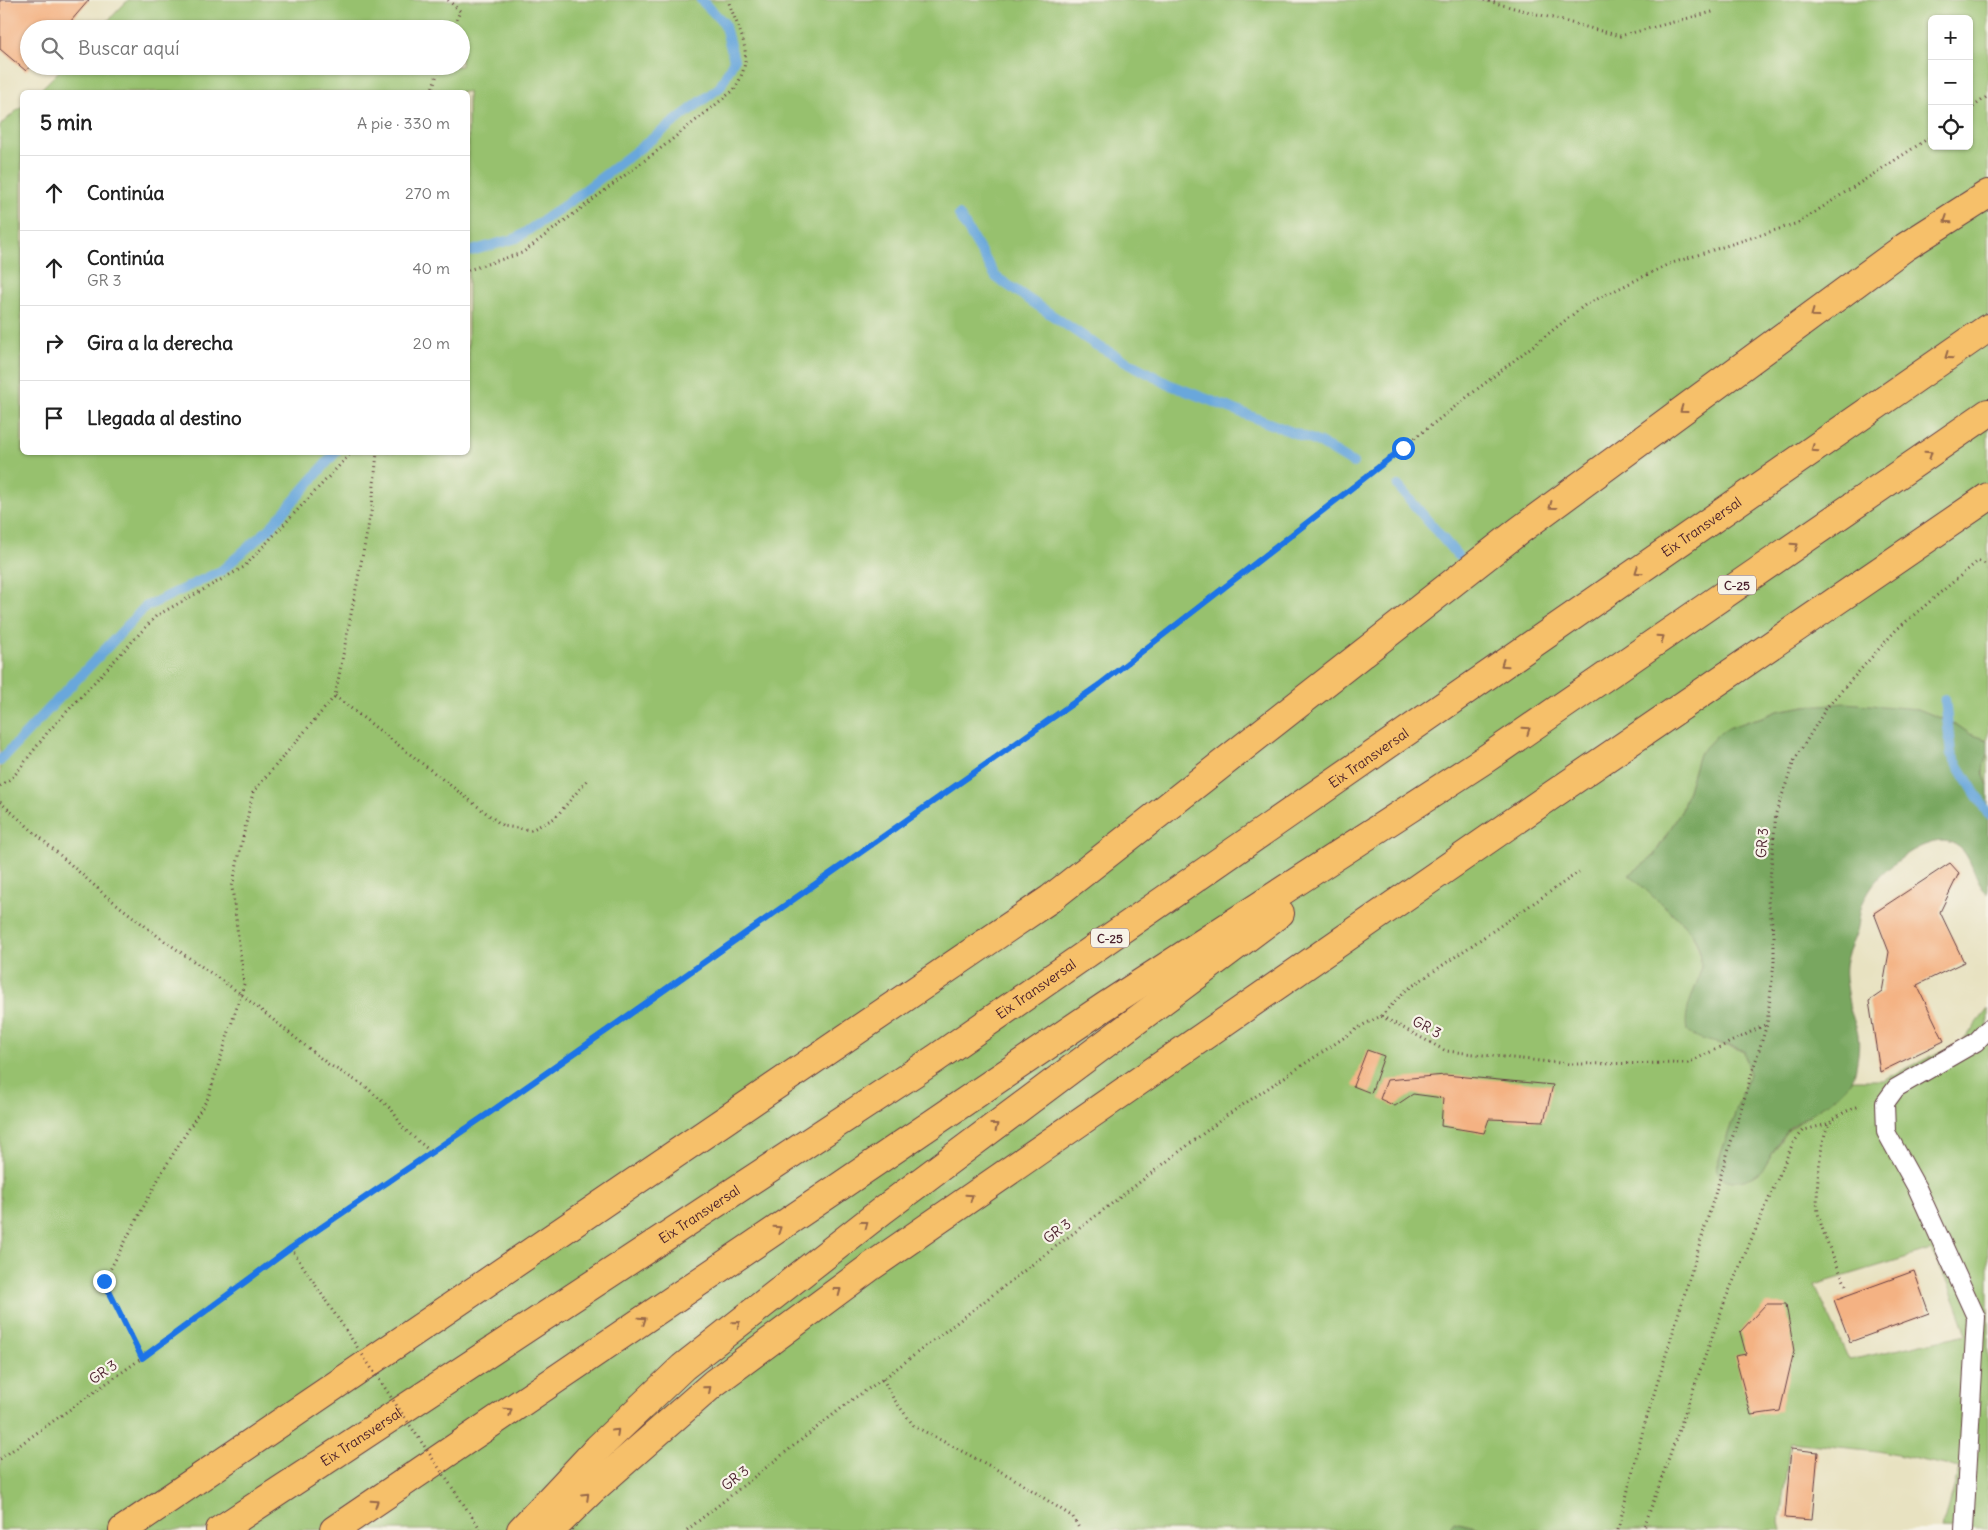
<!DOCTYPE html>
<html lang="es">
<head>
<meta charset="utf-8">
<style>
  :root { --surface:#fff; --page:#f2f2f2; --text:#222; --muted:#767676; --line:#e0e0e0 }
  body { margin:0; font-family:Delius,sans-serif; background:var(--page); color:var(--text) }
  .controls { position:absolute; right:15px; top:15px; display:grid; overflow:hidden; border-radius:8px; box-shadow:0 1px 4px #0004 }
  .controls button { width:45px; height:45px; display:grid; place-items:center; padding:0; border:0; border-bottom:1px solid var(--line); background:var(--surface); color:var(--text); font:25px sans-serif }
  .stop { position:absolute; width:15px; height:15px; margin:-11px; border:4px solid #1a73e8; border-radius:50%; background:#fff }
  .stop.end { background:#1a73e8; border-color:#fff; box-shadow:0 1px 5px #0008 }
  .list { margin:0; padding:0; list-style:none }
  h2 { display:flex; justify-content:space-between; align-items:center; height:65px; margin:0; padding:0 20px; font-size:21px }
  h2 small { font-size:16px; font-weight:400; color:var(--muted) }
  .list li { display:grid; grid-template-columns:32px 1fr auto; gap:15px; align-items:center; box-sizing:border-box; height:75px; padding:0 20px; border-top:1px solid var(--line) }
  .list b { display:block; font-size:19px; white-space:nowrap }
  .list p { margin:0; font-size:16px; white-space:nowrap; color:var(--muted) }
  .list em { font-size:16px; font-style:normal; color:var(--muted) }
  .icon { flex:none; width:28px; height:28px; fill:none; stroke:currentColor; stroke-width:2; stroke-linecap:round; stroke-linejoin:round }
  .map { position:relative; flex:none; width:1988px; height:1530px; overflow:hidden }
  .search { position:absolute; background:var(--surface); box-shadow:0 1px 4px #0004; left:20px; top:20px; width:450px; height:55px; display:flex; align-items:center; gap:12px; box-sizing:border-box; padding:0 18px; border-radius:28px; color:var(--muted); font-size:19px }
  .panel { position:absolute; background:var(--surface); box-shadow:0 1px 4px #0004; left:20px; top:90px; width:450px; height:365px; border-radius:8px }
  .map>svg:first-child { display:block }
  .green { fill:#97c16e; stroke:#70704c; fill-rule:evenodd }
  .forest { fill:#79a761; stroke:#626346 }
  .lines { fill:none; stroke-linecap:round; stroke-linejoin:round }
  .stream { stroke:#69a7db; stroke-width:10 }
  .building { fill:#f4b283 }
  .service-casing { stroke:#623c42; stroke-width:20 }
  .trunk-casing { stroke:#623c42; stroke-width:30 }
  .motorway-casing { stroke:#623c42; stroke-width:30 }
  .path { stroke:#623c42; stroke-width:3; stroke-dasharray:1 4; stroke-linecap:butt }
  .service { stroke:#fff; stroke-width:18 }
  .trunk { stroke:#f6c06b; stroke-width:28 }
  .motorway { stroke:#f6c06b; stroke-width:28 }
  .path-bridge { stroke:#623c42; stroke-width:3; stroke-dasharray:1 4; stroke-linecap:butt }
  .oneway { stroke:#976748 }
  .route { stroke:#1a73e8; stroke-width:6 }
  .labels { text-anchor:middle; dominant-baseline:central; stroke-width:4.5; stroke-linejoin:round; paint-order:stroke }
  .shield { fill:#f7f3e8; stroke:#7e5f64; stroke-width:1 }
  .shield-label { font-size:12px; font-weight:bold; fill:#4a1f2b }
  .street-label { font-size:14px; fill:#4a1f2b; stroke:#f7f3e8 }
</style>
</head>
<body>
<div class="map">
<svg width="1988" height="1530" viewBox="0 0 1988 1530">
  <rect width="100%" height="100%" fill="#f7f3e8"/>
  <filter id="ink" filterUnits="userSpaceOnUse"><feTurbulence type="fractalNoise" baseFrequency=".02" numOctaves="2"/><feDisplacementMap in="SourceGraphic" scale="10" xChannelSelector="R" yChannelSelector="G"/><feConvolveMatrix kernelMatrix="1 2 1 2 8 2 1 2 1" color-interpolation-filters="sRGB"/></filter>
  <filter id="wash" filterUnits="userSpaceOnUse"><feTurbulence type="fractalNoise" baseFrequency=".0096" numOctaves="4" result="noise"/><feDisplacementMap in="SourceGraphic" scale="20" xChannelSelector="R" yChannelSelector="G"/><feGaussianBlur stdDeviation="1.12" result="paint"/><feColorMatrix in="noise" values="0 0 0 0 0 0 0 0 0 0 0 0 0 0 0 0 0 1.4 0 .05"/><feComposite in="paint" operator="in"/></filter>
  <g filter="url(#wash)">
    <rect width="100%" height="100%" fill="#e8e2c1"/>
    <!-- green -->
    <path class="green" d="M 128,0 L 1988,0 L 1988,740 L 1970,734 L 1957,725 L 1918,709 L 1806,706 L 1777,711 L 1763,717 L 1748,721 L 1699,754 L 1682,810 L 1652,858 L 1629,875 C 1637,881 1643,887 1650,893 C 1682,921 1717,946 1693,993 L 1714,1042 L 1744,1051 L 1749,1074 L 1717,1165 L 1745,1179 L 1758,1172 L 1765,1166 L 1785,1133 L 1834,1097 L 1852,1080 L 1883,1080 L 1963,1041 L 1988,1009 L 1988,1530 L 1943,1529 L 1959,1468 L 1878,1451 L 1790,1442 L 1780,1521 L 1782,1530 L 1488,1530 L 1454,1522 L 1448,1530 L 0,1530 L 0,125 L 22,106 L 22,452 L 468,452 L 468,92 L 38,92 L 64,66 L 461,66 L 461,29 L 100,29 ZM 1932,19 L 1969,19 L 1969,146 L 1932,146 ZM 1931,1250 L 1948,1282 L 1967,1334 L 1849,1360 L 1815,1285 Z
      M 1988,754 L 1988,785 C 1983,775 1981,763 1988,754 Z"/>
    <!-- forest -->
    <path class="forest" d="M 1846,703 L 1918,709 L 1957,725 L 1970,734 L 1988,740 C 1988,744 1988,750 1988,753 C 1984,766 1980,771 1988,785 L 1988,894 C 1971,880 1974,852 1952,843 C 1939,837 1917,847 1906,855 C 1886,869 1868,884 1861,909 C 1859,916 1859,924 1857,931 C 1854,941 1848,950 1846,960 C 1843,971 1846,986 1848,998 C 1849,1008 1853,1017 1856,1027 C 1861,1041 1858,1057 1855,1072 C 1849,1094 1808,1114 1790,1128 C 1778,1138 1774,1153 1765,1166 C 1753,1181 1729,1188 1716,1172 L 1717,1165 L 1749,1074 L 1744,1051 C 1726,1042 1703,1044 1687,1031 C 1683,1009 1695,993 1700,972 C 1708,936 1672,914 1649,893 C 1643,887 1637,881 1629,875 L 1652,858 L 1660,846 L 1682,810 L 1699,754 L 1720,732 L 1733,726 L 1763,717 L 1777,711 L 1806,706 Z
      M 1454,1522 L 1488,1530 L 1448,1530 Z"/>
    <g class="lines">
      <!-- stream -->
      <path class="stream" d="M 959,215 L 996,277 L 1096,345 L 1168,384 L 1320,443 L 1353,463
        M 468,252 L 517,238 L 568,203 L 720,87 L 734,60 L 724,23 L 701,0
        M 1398,486 L 1457,555
        M 1945,699 L 1951,754 L 1988,814
        M 0,761 L 145,607 L 221,571 L 270,528 L 336,452"/>
    </g>
    <g id="blocks">
      <!-- building -->
      <path class="building" d="M 0,0 L 89,0 L 64,29 L 29,29 L 29,66 L 30,66 L 26,71 L 0,49 Z
        M 1950,863 L 1959,873 L 1940,912 L 1964,962 L 1917,985 L 1944,1041 L 1880,1072 L 1869,1001 L 1882,992 L 1889,952 L 1874,913 Z
        M 1367,1050 L 1384,1056 L 1371,1093 L 1353,1086 Z
        M 1445,1075 L 1553,1085 L 1544,1121 L 1489,1119 L 1484,1133 L 1441,1126 L 1443,1098 L 1413,1094 L 1395,1106 L 1380,1099 L 1387,1080 Z
        M 1914,1271 L 1929,1313 L 1850,1342 L 1834,1300 Z
        M 1766,1304 L 1786,1304 L 1794,1351 L 1780,1411 L 1751,1415 L 1735,1356 L 1746,1354 L 1740,1332 Z
        M 1791,1449 L 1818,1452 L 1812,1520 L 1785,1518 Z"/>
    </g>
  </g>
  <g filter="url(#ink)">
    <use href="#blocks" fill-opacity="0" stroke="#623c42" stroke-width="1"/>
    <g class="lines">
      <!-- service casing -->
      <g class="service-casing">
        <path id="service" d="M 1964,1530 L 1976,1317 L 1917,1188 L 1886,1132 L 1885,1103 L 1896,1088 L 1976,1042 L 1988,1029"/>
      </g>
      <!-- trunk casing -->
      <g class="trunk-casing">
        <path id="trunk" d="M 123,1530 L 1050,899 L 1520,530 L 1905,247 L 1988,194
          M 551,1530 L 591,1491 L 714,1383 L 869,1268 L 1539,804 L 1988,497"/>
      </g>
      <!-- motorway casing -->
      <g class="motorway-casing">
        <g id="motorway">
          <path id="s1" d="M 220,1530 L 935,1059 L 1988,328"/>
          <path d="M 334,1530 L 1104,1007 L 1487,758 L 1988,413"/>
          <path d="M 521,1530 L 598,1448 L 683,1367 L 883,1210 L 1280,913"/>
        </g>
      </g>
      <!-- path -->
      <path class="path" d="M 448,0 L 460,11 L 453,29
        M 1484,0 L 1620,36 L 1716,11
        M 431,92 L 440,66
        M 1969,110 L 1988,96
        M 468,270 L 522,253 L 665,145 L 734,90 C 757,53 740,36 728,0
        M 335,696 L 503,826 L 531,830 L 555,818 L 589,778
        M 0,786 L 14,776 L 47,733 L 156,616 L 244,567 L 352,452
        M 0,802 L 105,895 L 159,937 L 241,994 L 328,1064 L 365,1086 L 392,1110 L 404,1129 L 431,1152
        M 1381,1016 L 1405,991 L 1579,872
        M 291,1248 L 326,1301
        M 1846,1285 C 1836,1263 1825,1240 1819,1217 C 1814,1202 1820,1134 1830,1123 C 1837,1115 1850,1109 1860,1106
        M 142,1358 L 104,1281 L 162,1172 L 208,1098 L 244,984 L 232,887 L 253,792 L 335,696 L 372,507 L 377,452
        M 883,1379 L 893,1398 L 914,1426 L 1013,1478 L 1073,1517 L 1080,1530
        M 0,1459 L 142,1358 L 291,1248 L 492,1111 L 1099,685 L 1585,305 L 1669,264 L 1798,223 L 1932,136
        M 687,1530 L 853,1399 L 883,1379 L 1226,1116 L 1363,1025 L 1381,1016 L 1446,1051 L 1569,1064 L 1688,1063 L 1767,1024
        M 1618,1530 L 1643,1430 L 1767,1024 L 1774,963 L 1774,934 L 1768,901 L 1776,813 L 1794,761 L 1827,707 L 1896,630 L 1978,561 L 1988,565
        M 1643,1530 L 1726,1298 L 1793,1143 L 1804,1130 L 1828,1124"/>
      <!-- service -->
      <use href="#service" class="service"/>
      <!-- trunk -->
      <use href="#trunk" class="trunk"/>
      <!-- motorway -->
      <use href="#motorway" class="motorway"/>
      <!-- path-bridge -->
      <path class="path-bridge" d="M 326,1301 L 481,1530"/>
    </g>
    <!-- one-way arrows -->
    <defs><path id="oneway-chevron" d="M-2-3.5L2.5 0L-2 3.5" fill="none" stroke-width="1.6" stroke-linecap="round" stroke-linejoin="round" transform="scale(1.25)"/></defs>
    <g class="oneway">
      <use href="#oneway-chevron" transform="translate(1947 220) rotate(147)"/>
      <use href="#oneway-chevron" transform="translate(1814 314) rotate(144)"/>
      <use href="#oneway-chevron" transform="translate(1948 356) rotate(145)"/>
      <use href="#oneway-chevron" transform="translate(1683 410) rotate(144)"/>
      <use href="#oneway-chevron" transform="translate(1814 449) rotate(145)"/>
      <use href="#oneway-chevron" transform="translate(1929 454) rotate(-34)"/>
      <use href="#oneway-chevron" transform="translate(1552 506) rotate(144)"/>
      <use href="#oneway-chevron" transform="translate(1795 546) rotate(-34)"/>
      <use href="#oneway-chevron" transform="translate(1638 571) rotate(145)"/>
      <use href="#oneway-chevron" transform="translate(1661 638) rotate(-34)"/>
      <use href="#oneway-chevron" transform="translate(1504 664) rotate(145)"/>
      <use href="#oneway-chevron" transform="translate(1527 730) rotate(-34)"/>
      <use href="#oneway-chevron" transform="translate(995 1126) rotate(-37)"/>
      <use href="#oneway-chevron" transform="translate(970 1197) rotate(-35)"/>
      <use href="#oneway-chevron" transform="translate(865 1224) rotate(-37)"/>
      <use href="#oneway-chevron" transform="translate(778 1229) rotate(-34)"/>
      <use href="#oneway-chevron" transform="translate(838 1291) rotate(-37)"/>
      <use href="#oneway-chevron" transform="translate(643 1320) rotate(-34)"/>
      <use href="#oneway-chevron" transform="translate(737 1324) rotate(-39)"/>
      <use href="#oneway-chevron" transform="translate(708 1389) rotate(-41)"/>
      <use href="#oneway-chevron" transform="translate(509 1411) rotate(-34)"/>
      <use href="#oneway-chevron" transform="translate(616 1432) rotate(-44)"/>
      <use href="#oneway-chevron" transform="translate(586 1496) rotate(-44)"/>
      <use href="#oneway-chevron" transform="translate(375 1503) rotate(-34)"/>
    </g>
  </g>
  <g class="lines" filter="url(#ink)">
    <!-- route -->
    <path class="route" d="M 104,1281 L 142,1358 L 291,1248 L 492,1111 L 1099,685 L 1403,448"/>
  </g>
  <g class="labels">
    <!-- shield labels -->
    <g class="shield">
      <rect x="1718" y="575.5" width="38" height="19" rx="4"/>
      <rect x="1091" y="928.5" width="38" height="19" rx="4"/>
    </g>
    <g class="shield-label">
      <text x="1737" y="585">C-25</text>
      <text x="1110" y="938">C-25</text>
    </g>
    <!-- street labels -->
    <g class="street-label">
      <text stroke="none"><textPath href="#s1" startOffset="1789">Eix Transversal</textPath></text>
      <text stroke="none"><textPath href="#s1" startOffset="1384">Eix Transversal</textPath></text>
      <text transform="translate(1762 843) rotate(-85)">GR 3</text>
      <text stroke="none"><textPath href="#s1" startOffset="979">Eix Transversal</textPath></text>
      <text transform="translate(1427 1027) rotate(28)">GR 3</text>
      <text stroke="none"><textPath href="#s1" startOffset="574">Eix Transversal</textPath></text>
      <text transform="translate(1057 1231) rotate(-37)">GR 3</text>
      <text transform="translate(103 1372) rotate(-35)">GR 3</text>
      <text stroke="none"><textPath href="#s1" startOffset="169">Eix Transversal</textPath></text>
      <text transform="translate(735 1478) rotate(-38)">GR 3</text>
    </g>
  </g>
</svg>
<div class="controls">
<button>+</button>
<button>−</button>
<button><svg class="icon" aria-label="locate" viewBox="0 0 24 24"><circle cx="12" cy="12" r="6"/><path d="M12 2v4M12 18v4M2 12h4M18 12h4"/></svg></button>
</div>
<div class="stop" style="left:1403px;top:448px"></div>
<div class="stop end" style="left:104px;top:1281px"></div>
<div class="search"><svg class="icon" aria-label="search" viewBox="0 0 24 24"><circle cx="10" cy="10" r="6"/><path d="M15 15l6 6"/></svg>Buscar aquí</div>
<section class="panel">
<h2>5 min<small>A pie · 330 m</small></h2>
<ul class="list">
<li><svg class="icon" aria-label="ahead" viewBox="0 0 24 24"><path d="M12 20V5M6 11l6-6 6 6"/></svg><div><b>Continúa</b></div><em>270 m</em></li>
<li><svg class="icon" aria-label="ahead" viewBox="0 0 24 24"><path d="M12 20V5M6 11l6-6 6 6"/></svg><div><b>Continúa</b><p>GR 3</p></div><em>40 m</em></li>
<li><svg class="icon" aria-label="right" viewBox="0 0 24 24"><path d="M7 20v-9h11M14 6l5 5-5 5"/></svg><div><b>Gira a la derecha</b></div><em>20 m</em></li>
<li><svg class="icon" aria-label="arrive" viewBox="0 0 24 24"><path d="M6 21V4h12l-3 4 3 4H6"/></svg><div><b>Llegada al destino</b></div></li>
</ul>
</section>
</div>
</body>
</html>
